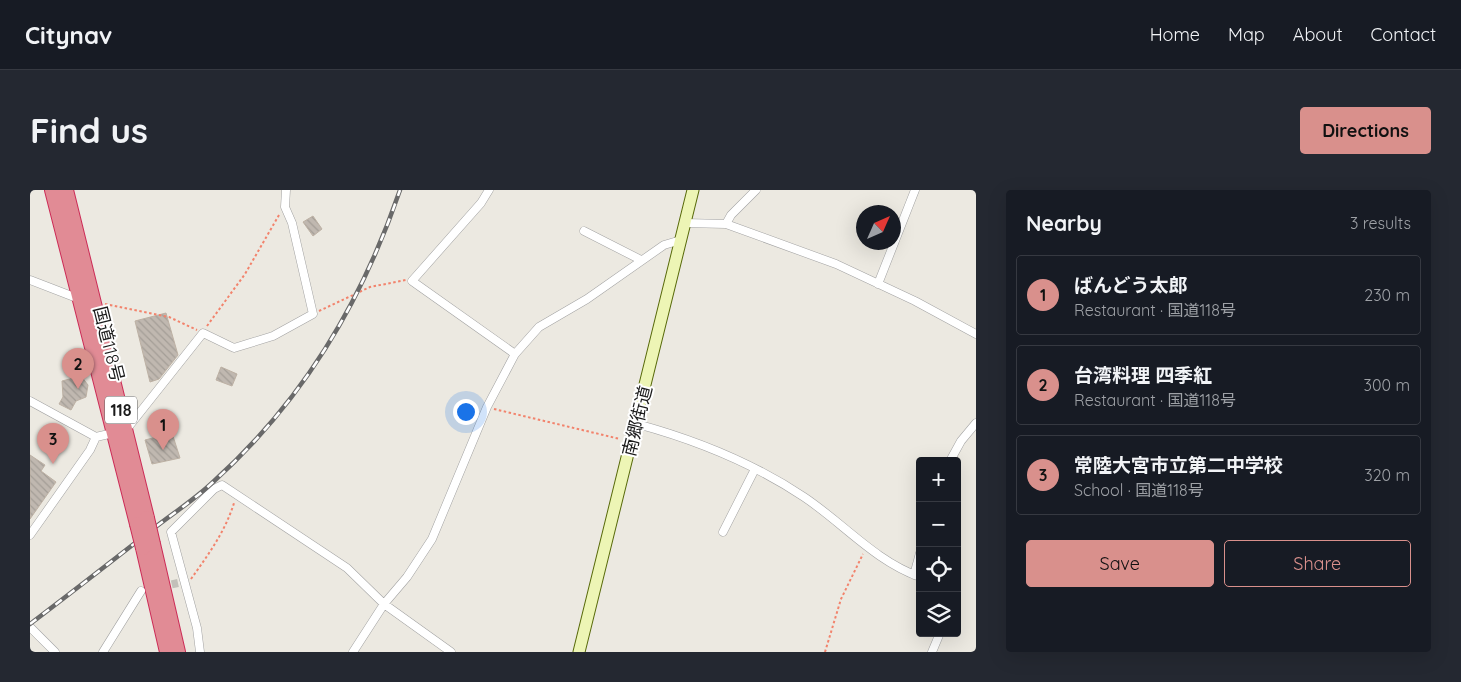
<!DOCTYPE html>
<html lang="en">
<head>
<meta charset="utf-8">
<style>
  :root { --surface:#171b24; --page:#242831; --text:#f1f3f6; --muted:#9ea1a6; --line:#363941; --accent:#d9908c }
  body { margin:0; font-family:Quicksand,"Noto Sans JP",sans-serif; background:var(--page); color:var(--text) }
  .controls { position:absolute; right:15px; bottom:15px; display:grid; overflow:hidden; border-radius:5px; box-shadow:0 5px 20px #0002 }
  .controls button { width:45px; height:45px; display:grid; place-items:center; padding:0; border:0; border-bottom:1px solid var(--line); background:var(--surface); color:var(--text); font:25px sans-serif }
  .compass { position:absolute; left:826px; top:15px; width:45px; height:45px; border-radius:50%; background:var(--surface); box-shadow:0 5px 20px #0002; rotate:45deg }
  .you { position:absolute; left:435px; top:221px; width:18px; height:18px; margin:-12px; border:4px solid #fff; border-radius:50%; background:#1a73e8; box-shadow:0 0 0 8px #1a73e833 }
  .badge { display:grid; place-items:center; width:32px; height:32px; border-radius:50%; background:var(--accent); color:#111; font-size:16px; font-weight:700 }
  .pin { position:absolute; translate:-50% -41px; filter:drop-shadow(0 1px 2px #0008) }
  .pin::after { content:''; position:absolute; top:26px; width:18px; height:15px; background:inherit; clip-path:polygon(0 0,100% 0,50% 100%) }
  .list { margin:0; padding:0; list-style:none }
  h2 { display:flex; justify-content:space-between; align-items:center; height:65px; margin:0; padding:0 20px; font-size:21px }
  h2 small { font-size:16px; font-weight:400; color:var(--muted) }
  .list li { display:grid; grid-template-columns:32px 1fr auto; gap:15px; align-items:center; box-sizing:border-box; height:80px; margin:0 10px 10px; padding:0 10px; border:1px solid var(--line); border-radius:5px }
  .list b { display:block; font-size:19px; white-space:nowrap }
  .list p { margin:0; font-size:16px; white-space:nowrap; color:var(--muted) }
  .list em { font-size:16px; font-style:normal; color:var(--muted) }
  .actions { display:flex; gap:10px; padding:15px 20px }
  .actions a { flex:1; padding:11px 0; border:1px solid var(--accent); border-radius:5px; text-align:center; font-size:18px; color:var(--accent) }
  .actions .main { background:var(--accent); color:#111 }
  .icon { flex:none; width:28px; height:28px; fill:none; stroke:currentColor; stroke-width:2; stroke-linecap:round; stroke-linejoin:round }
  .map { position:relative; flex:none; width:946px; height:462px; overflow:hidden; border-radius:5px }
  header { display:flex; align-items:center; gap:30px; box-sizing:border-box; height:70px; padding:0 25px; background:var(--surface); border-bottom:1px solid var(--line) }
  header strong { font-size:24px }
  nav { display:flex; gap:28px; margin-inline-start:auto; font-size:18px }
  .intro { display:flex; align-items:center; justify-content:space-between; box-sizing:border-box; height:120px; padding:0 30px }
  h1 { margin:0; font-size:35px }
  .button { padding:12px 22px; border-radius:5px; background:var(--accent); color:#111; font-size:18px; font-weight:700 }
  main { display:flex; gap:30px; padding:0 30px }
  aside { flex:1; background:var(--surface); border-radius:5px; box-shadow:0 5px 20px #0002 }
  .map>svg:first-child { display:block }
  .building { fill:url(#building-back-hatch); stroke:#bdb1a4 }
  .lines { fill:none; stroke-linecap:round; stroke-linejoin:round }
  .street-tunnel { stroke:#c2c0b9; stroke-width:8; stroke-dasharray:8 4; stroke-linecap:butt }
  .street-casing { stroke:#a2a2a2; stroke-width:9 }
  .secondary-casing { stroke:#586a0a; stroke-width:13 }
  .highway-casing { stroke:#cc2c57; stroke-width:16 }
  .path { stroke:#f2836c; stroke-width:2; stroke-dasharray:2.5 2.5; stroke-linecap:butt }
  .street { stroke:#fff; stroke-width:8 }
  .secondary { stroke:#edf5b5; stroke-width:11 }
  .highway { stroke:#e18b95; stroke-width:14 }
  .rail-casing { stroke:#696969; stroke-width:4.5 }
  .rail { stroke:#fff; stroke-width:2.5; stroke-dasharray:8; stroke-linecap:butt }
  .highway-bridge-casing { stroke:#cc2c57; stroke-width:16; stroke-linecap:butt }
  .highway-bridge { stroke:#e18b95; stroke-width:14 }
  .labels { text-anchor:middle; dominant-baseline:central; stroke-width:4; stroke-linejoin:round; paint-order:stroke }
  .shield { fill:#fff; stroke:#5f5f5f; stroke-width:1 }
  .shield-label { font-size:16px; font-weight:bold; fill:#1b1b1b }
  .street-label { font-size:18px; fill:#1b1b1b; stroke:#fff }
</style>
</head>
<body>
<header>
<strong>Citynav</strong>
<nav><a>Home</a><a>Map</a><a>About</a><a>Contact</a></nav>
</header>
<div class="intro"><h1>Find us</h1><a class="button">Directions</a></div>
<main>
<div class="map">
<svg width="946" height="462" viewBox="0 0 946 462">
  <defs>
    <pattern id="building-back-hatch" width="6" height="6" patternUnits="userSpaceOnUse" patternTransform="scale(1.25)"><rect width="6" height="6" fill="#c0b8b0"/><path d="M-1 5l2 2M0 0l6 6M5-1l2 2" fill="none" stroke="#a49e97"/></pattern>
  </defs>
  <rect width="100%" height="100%" fill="#ece9e1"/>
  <!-- building -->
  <path class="building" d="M 283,26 L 292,39 L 283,46 L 273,32 Z
    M 136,123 L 148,165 L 129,189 L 120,192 L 105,131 Z
    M 191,177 L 207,184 L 202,196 L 186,190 Z
    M 51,186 L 58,195 L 56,207 L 46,211 L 41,220 L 29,214 L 33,207 L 32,191 Z
    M 142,243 L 150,268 L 122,274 L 115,250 Z
    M 0,265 L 15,275 L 11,281 L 26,292 L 0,329 Z"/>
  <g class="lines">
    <!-- street-tunnel -->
    <path class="street-tunnel" d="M 130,397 L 148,393"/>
    <!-- street casing -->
    <g class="street-casing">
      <path id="street" d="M 459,0 L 451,13 L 382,91 L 485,164
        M 655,33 L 696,34 L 806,74 L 885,111 L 946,144
        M 696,34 L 701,25 L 726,0
        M 554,41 L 611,70
        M 0,90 L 52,110
        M 848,94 L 885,0
        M 0,211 L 66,247 L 96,240 L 173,143 L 204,158 L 243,146 L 283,124 L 262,33 L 255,17 L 256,0
        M 607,234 C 666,250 723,273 774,307 C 813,333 845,371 890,387
        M 920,271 L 931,251 L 946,233
        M 693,342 L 725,279
        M 0,345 L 60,260 L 66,247
        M 884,385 L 890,363
        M 0,437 L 25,462
        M 73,462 L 111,401
        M 170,462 L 167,438 L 141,342 L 184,299 L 192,295 L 317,378 L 354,414 L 421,462
        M 323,462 L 354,414 L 377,387 L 402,349 L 457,217 L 485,164 L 509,137 L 557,109 L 634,55 L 651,50
        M 902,462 L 910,443"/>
    </g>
    <!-- secondary casing -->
    <g class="secondary-casing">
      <path id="secondary" d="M 549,462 L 663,0"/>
    </g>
    <!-- highway casing -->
    <g class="highway-casing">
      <path id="highway" d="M 22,0 L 107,334
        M 36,0 L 117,328
        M 123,354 L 148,462
        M 113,358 L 137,462"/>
    </g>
    <!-- path -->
    <path class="path" d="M 75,114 L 139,127 L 167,140
      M 289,121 L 340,97 L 376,90
      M 177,136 L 215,84 L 249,25
      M 464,219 L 590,249
      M 161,389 C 178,365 195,342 204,313
      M 795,462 L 811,409 L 833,364"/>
    <!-- street -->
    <use href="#street" class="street"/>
    <!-- secondary -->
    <use href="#secondary" class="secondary"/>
    <!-- highway -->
    <use href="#highway" class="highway"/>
    <!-- rail casing -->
    <g class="rail-casing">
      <path id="rail" d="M 0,434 C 41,403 82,371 123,339 C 142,324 164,310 182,293 C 272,212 331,114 370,0"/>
    </g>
    <!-- rail -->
    <use href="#rail" class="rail"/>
    <!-- highway-bridge casing -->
    <g class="highway-bridge-casing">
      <path id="highway-bridge" d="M 117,328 L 123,354
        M 107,334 L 113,358"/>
    </g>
    <!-- highway-bridge -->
    <use href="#highway-bridge" class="highway-bridge"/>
  </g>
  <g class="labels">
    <!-- shield labels -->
    <rect class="shield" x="75" y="206.5" width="32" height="27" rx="4"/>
    <g class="shield-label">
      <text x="91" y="220">118</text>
    </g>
    <!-- street labels -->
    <g class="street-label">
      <text transform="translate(79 154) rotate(76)">国道118号</text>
      <text transform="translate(607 231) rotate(-76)">南郷街道</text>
    </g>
  </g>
</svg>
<div class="controls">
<button>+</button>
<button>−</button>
<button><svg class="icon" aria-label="locate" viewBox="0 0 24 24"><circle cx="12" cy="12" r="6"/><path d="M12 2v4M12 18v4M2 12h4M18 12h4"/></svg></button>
<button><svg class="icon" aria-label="layers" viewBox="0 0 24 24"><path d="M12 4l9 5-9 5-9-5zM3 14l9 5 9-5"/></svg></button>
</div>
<svg class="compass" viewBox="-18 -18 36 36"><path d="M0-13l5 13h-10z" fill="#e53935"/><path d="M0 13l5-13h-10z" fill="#9ea1a6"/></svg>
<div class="you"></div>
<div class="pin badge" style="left:133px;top:260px">1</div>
<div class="pin badge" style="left:48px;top:199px">2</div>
<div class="pin badge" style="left:23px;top:274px">3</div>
</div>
<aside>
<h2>Nearby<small>3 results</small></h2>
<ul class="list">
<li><span class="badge">1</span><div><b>ばんどう太郎</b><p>Restaurant · 国道118号</p></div><em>230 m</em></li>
<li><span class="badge">2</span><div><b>台湾料理 四季紅</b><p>Restaurant · 国道118号</p></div><em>300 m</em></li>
<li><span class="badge">3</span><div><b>常陸大宮市立第二中学校</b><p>School · 国道118号</p></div><em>320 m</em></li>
</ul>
<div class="actions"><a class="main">Save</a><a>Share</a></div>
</aside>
</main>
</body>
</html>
